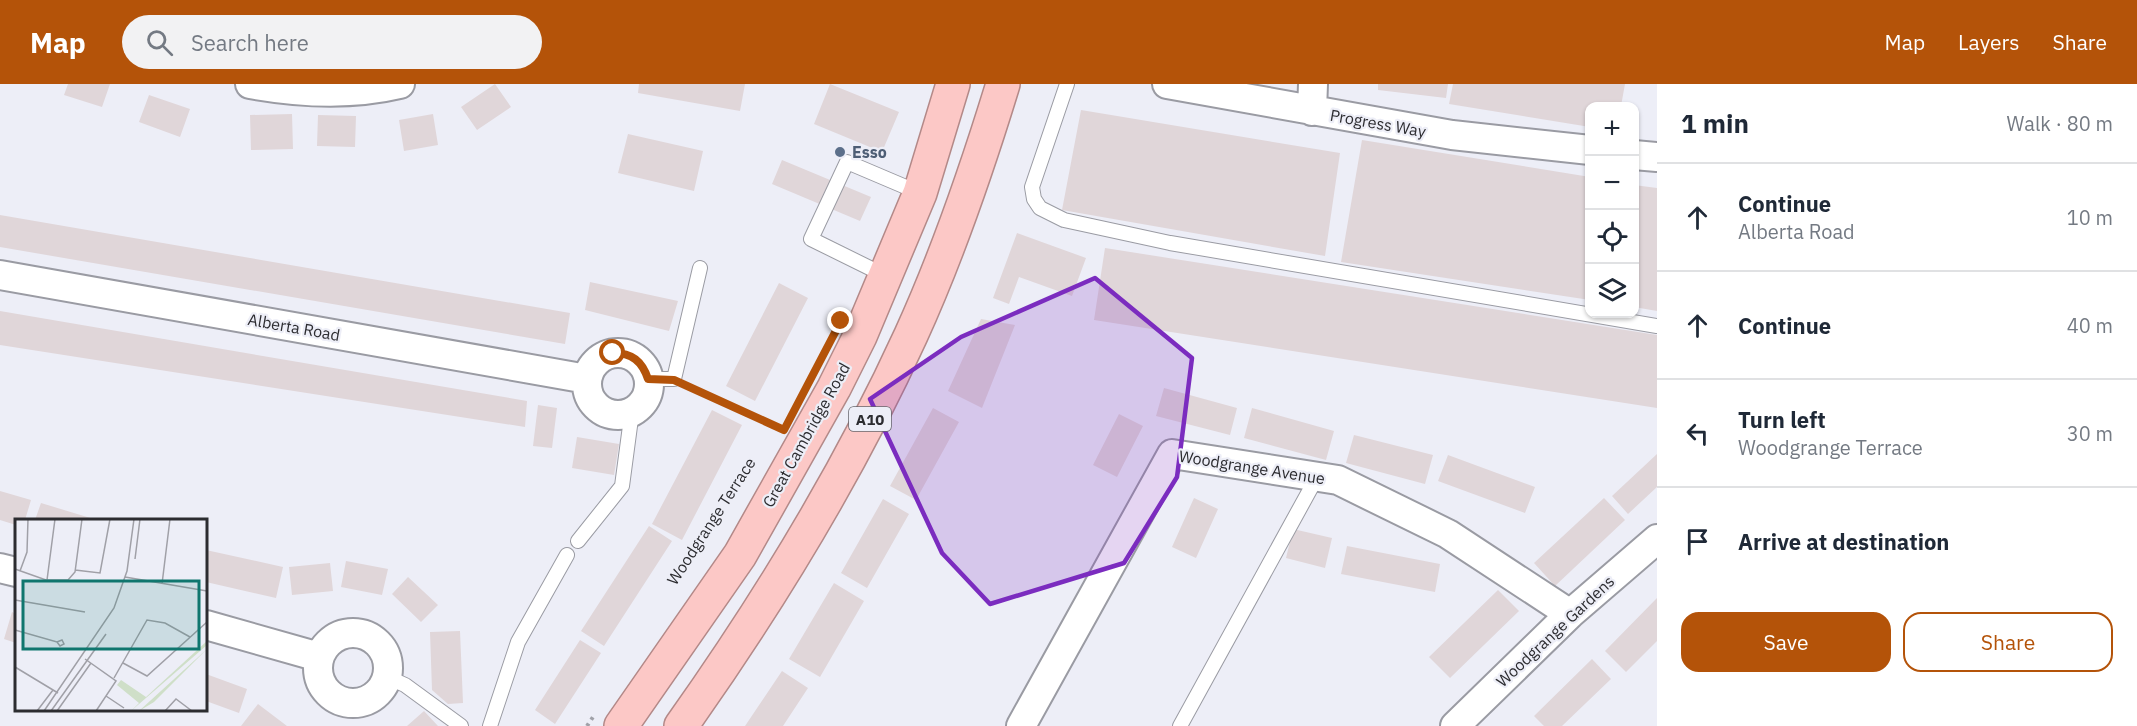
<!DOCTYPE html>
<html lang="en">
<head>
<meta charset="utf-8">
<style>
  :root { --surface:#fff; --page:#f2f2f3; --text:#1f2937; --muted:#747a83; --line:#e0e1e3; --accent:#b45309 }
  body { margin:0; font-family:"IBM Plex Sans",sans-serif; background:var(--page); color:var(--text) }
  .controls { position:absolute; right:18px; top:18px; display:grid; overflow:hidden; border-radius:12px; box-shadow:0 2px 4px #0004 }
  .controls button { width:54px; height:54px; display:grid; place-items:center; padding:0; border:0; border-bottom:2px solid var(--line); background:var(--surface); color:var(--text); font:30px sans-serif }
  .stop { position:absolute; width:18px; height:18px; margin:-14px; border:4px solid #b45309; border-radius:50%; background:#fff }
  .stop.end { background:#b45309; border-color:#fff; box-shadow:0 2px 6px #0008 }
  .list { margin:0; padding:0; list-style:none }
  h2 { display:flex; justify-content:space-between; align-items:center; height:78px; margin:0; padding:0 24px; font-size:26px }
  h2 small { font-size:20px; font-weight:400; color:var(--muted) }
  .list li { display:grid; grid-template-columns:39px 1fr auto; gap:18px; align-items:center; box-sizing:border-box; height:108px; padding:0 24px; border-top:2px solid var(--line) }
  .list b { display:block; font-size:22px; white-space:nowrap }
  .list p { margin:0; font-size:20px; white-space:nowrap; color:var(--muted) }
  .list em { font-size:20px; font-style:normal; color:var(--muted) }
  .actions { display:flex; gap:12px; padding:18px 24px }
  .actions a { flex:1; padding:14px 0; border:2px solid var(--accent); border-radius:18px; text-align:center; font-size:21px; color:var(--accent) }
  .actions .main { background:var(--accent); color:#fff }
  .icon { flex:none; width:33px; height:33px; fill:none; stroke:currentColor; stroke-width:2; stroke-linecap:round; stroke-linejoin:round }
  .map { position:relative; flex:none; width:1657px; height:642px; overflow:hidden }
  header { display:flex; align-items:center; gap:36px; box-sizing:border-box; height:84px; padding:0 30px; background:var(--accent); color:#fff }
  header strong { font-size:28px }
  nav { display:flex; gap:33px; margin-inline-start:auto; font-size:21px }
  .search { width:420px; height:54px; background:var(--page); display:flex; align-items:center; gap:15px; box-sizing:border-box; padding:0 21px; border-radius:33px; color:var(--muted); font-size:22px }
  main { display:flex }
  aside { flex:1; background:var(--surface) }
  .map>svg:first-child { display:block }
  .building { fill:#e0d6d9 }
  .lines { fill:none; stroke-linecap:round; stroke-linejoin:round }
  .service-casing { stroke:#9a9ba3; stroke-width:16 }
  .minor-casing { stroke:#9a9ba3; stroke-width:32 }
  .trunk-casing { stroke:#b38988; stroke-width:36 }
  .path { stroke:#a0a1a8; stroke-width:4; stroke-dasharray:3 4.5; stroke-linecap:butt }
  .service { stroke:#fff; stroke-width:14 }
  .minor { stroke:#fff; stroke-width:28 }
  .trunk { stroke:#fcc8c6; stroke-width:33 }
  .route { stroke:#b45309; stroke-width:8 }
  .marked { fill:#7b2cbf; fill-opacity:0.2; stroke:#7b2cbf; stroke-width:4.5; stroke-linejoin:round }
  .service-dot { fill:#5c6f8a; stroke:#edeef7; stroke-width:2 }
  .labels { text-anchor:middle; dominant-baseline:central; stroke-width:4.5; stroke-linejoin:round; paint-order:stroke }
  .shield { fill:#edeef7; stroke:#66666c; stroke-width:1.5 }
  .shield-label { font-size:15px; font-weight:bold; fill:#2c2c30 }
  .street-label { font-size:16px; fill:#2c2c30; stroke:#edeef7 }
  .service-label { font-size:16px; font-weight:bold; fill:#4e5e75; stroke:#edeef7; text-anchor:start }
  .inset-road { fill:none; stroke:#a0a0a7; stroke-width:1.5 }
  .view { fill:#0f766e; fill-opacity:0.15; stroke:#0f766e; stroke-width:3 }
  .inset-edge { fill:none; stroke:#2c2c30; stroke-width:3 }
</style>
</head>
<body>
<header>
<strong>Map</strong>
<div class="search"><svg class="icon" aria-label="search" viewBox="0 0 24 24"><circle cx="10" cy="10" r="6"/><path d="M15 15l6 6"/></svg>Search here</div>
<nav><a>Map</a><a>Layers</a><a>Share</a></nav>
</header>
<main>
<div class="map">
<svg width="1657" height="642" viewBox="0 0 1657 642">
  <rect width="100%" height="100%" fill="#edeef7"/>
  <!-- building -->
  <path class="building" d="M 68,0 L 110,0 L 102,23 L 64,11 Z
    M 495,0 L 511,23 L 477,46 L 461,23 Z
    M 639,0 L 745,0 L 740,27 L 638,9 Z
    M 830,0 L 899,28 L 882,68 L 814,40 Z
    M 1378,0 L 1448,0 L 1446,14 L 1378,6 Z
    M 1453,0 L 1625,0 L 1621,22 L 1590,22 L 1590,43 L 1449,20 Z
    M 149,11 L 190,25 L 180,53 L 139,38 Z
    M 1081,26 L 1340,69 L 1325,172 L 1062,126 Z
    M 292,30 L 293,65 L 251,66 L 250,31 Z
    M 433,30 L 438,61 L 404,67 L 399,36 Z
    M 318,31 L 356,32 L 355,63 L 317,62 Z
    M 628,50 L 703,67 L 694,107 L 618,89 Z
    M 1362,56 L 1590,93 L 1590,216 L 1341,178 Z
    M 782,76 L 871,113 L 860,137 L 772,100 Z
    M 1634,101 L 1657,104 L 1657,227 L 1634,223 Z
    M 0,131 L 570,229 L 565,260 L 0,163 Z
    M 1017,149 L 1086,174 L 1072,212 L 1019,193 L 1009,220 L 993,214 Z
    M 1105,164 L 1657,251 L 1657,324 L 1094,236 Z
    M 590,198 L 678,217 L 669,247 L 585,226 Z
    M 779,199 L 808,214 L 755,317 L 726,302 Z
    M 0,227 L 527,317 L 525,343 L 0,261 Z
    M 981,235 L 1015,241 L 982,324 L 948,307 Z
    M 1164,304 L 1237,324 L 1230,351 L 1156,332 Z
    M 538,321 L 557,324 L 552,364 L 533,362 Z
    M 933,324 L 959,338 L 916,416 L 890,402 Z
    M 1252,324 L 1334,347 L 1326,376 L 1244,354 Z
    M 712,326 L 742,341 L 682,456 L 652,440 Z
    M 1119,330 L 1143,342 L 1117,393 L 1093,381 Z
    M 1354,351 L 1433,371 L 1425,400 L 1346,379 Z
    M 577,353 L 619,360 L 614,391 L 572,384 Z
    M 1657,370 L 1657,403 L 1628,430 L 1612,412 Z
    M 1448,371 L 1535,403 L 1525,429 L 1438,397 Z
    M 0,407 L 31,416 L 25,436 L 16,436 L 16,441 L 0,436 Z
    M 1194,414 L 1218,425 L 1196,474 L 1172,463 Z
    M 1604,414 L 1625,436 L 1555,502 L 1534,479 Z
    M 883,415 L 909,430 L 867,504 L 841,489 Z
    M 41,419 L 97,436 L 35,436 Z
    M 649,442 L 672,457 L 604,562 L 581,547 Z
    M 1293,445 L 1332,454 L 1325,484 L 1286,474 Z
    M 1347,462 L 1440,480 L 1435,508 L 1341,490 Z
    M 206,466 L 283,483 L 276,514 L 206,498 Z
    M 346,477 L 388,485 L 382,511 L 341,503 Z
    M 330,479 L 333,507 L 292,511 L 289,483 Z
    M 408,493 L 438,521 L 421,538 L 392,510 Z
    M 834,499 L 864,517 L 820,593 L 789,575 Z
    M 1498,506 L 1519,527 L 1450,594 L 1429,573 Z
    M 1657,514 L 1657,557 L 1626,588 L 1605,567 Z
    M 12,528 L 16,530 L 16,559 L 4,555 Z
    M 460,547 L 463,619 L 448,620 L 432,606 L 430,548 Z
    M 580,556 L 601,569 L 555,640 L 535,626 Z
    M 1592,575 L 1611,595 L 1562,642 L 1544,642 L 1534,632 Z
    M 782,587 L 808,604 L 783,642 L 745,642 Z
    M 206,590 L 247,605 L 239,629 L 206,617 Z
    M 258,620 L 287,642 L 241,642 Z
    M 424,627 L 438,642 L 407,642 Z"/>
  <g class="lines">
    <!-- service casing -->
    <g class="service-casing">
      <path id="service" d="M 1067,0 L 1032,103 L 1034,115 L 1040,124 L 1064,136 L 1170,159 L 1657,242
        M 886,192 L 811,155 L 847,78 L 920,109
        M 648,295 L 674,295 L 700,184
        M 578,457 L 622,402 L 632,327
        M 387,593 L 405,601 L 461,642
        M 490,642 L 518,558 L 567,471
        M 1180,642 L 1317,393"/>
    </g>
    <!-- minor casing -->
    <g class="minor-casing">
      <path id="minor" d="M 250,0 C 300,9 350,12 400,0
        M 1167,0 L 1452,51 L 1590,66
        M 1312,27 L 1313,0
        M 1634,71 L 1657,73
        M 0,191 L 587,295
        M587 300a31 31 0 1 1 62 0a31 31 0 1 1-62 0Z
        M 0,484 L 16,488
        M 206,541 L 319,573
        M318 584a35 35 0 1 1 70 0a35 35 0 1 1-70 0Z
        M 1021,642 L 1172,370 L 1338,396 L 1448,450 L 1570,530
        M 1455,642 L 1570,530 L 1657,455"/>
    </g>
    <!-- trunk casing -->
    <g class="trunk-casing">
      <path id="trunk" d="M 621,642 L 740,471 L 834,304 L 860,252 L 920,109 L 953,0
        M 681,642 C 769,518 848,389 911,251 C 948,170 977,85 1003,0"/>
    </g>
    <!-- path -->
    <path class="path" d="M 688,302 L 780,344
      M 587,642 L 593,633"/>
    <!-- service -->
    <use href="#service" class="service"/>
    <!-- minor -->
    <use href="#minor" class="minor"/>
    <!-- trunk -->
    <use href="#trunk" class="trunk"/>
  </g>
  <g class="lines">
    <!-- route -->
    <path class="route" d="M 613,269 C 632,269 642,277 648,295 L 674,296 L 784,346 L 841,237"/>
  </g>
  <!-- marked area -->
  <path class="marked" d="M 1095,194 L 1192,274 L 1177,393 L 1124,479 L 990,520 L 942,469 L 870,315 L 961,253 Z"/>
  <!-- markers -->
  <circle class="service-dot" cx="840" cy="68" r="6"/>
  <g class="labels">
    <!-- shield labels -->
    <rect class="shield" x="849" y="323" width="42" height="24" rx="4.5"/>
    <g class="shield-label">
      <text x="870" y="335">A10</text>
    </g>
    <!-- street labels -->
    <g class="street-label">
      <text transform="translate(1378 39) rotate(10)">Progress Way</text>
      <text transform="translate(294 243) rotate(10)">Alberta Road</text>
      <text transform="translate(806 351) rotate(-61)">Great Cambridge Road</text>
      <text transform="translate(1252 383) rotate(9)">Woodgrange Avenue</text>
      <text transform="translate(711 437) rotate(-57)">Woodgrange Terrace</text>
      <text transform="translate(1555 547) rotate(-43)">Woodgrange Gardens</text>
    </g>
    <!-- service labels -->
    <g class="service-label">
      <text x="852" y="68">Esso</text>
    </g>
  </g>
  <!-- overview -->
  <g transform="translate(15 435)">
    <rect width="192" height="192" fill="#edeef7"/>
    <path d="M 192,122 L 192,126 L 116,192 L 124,184 L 102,166 L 106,161 L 131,178 ZM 192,130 L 139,183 L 124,192 Z" fill="#cfdfc8"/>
    <path class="inset-road" d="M 120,40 L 125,0M 0,50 L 31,61 L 53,61 L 60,53 L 67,0M 60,51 L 85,54 L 95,0M 5,52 L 12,33 L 13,0M 110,58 L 192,72M 32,61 L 40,0M 147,65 L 155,0M 0,81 L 70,93M 0,111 L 42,123 L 47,121 L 49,125 L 45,127 L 42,123M 70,140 L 101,162 L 81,192M 108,144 L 132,157 L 192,103M 0,148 L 43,174M 99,159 L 132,101 L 150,104 L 175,118M 91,177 L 109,189M 22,192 L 38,171M 29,192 L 99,89 L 112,52 L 119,0M 36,192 L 91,115M 42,192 L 76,144M 150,192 L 161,180 L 177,192"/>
    <path class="view" d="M 8,62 L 184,62 L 184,130 L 8,130 Z"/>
    <rect width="192" height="192" class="inset-edge"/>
  </g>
</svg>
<div class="controls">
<button>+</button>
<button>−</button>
<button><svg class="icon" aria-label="locate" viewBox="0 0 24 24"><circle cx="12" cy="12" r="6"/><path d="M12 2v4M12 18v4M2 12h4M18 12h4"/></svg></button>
<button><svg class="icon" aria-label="layers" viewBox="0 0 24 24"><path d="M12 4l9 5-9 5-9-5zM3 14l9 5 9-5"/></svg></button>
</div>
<div class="stop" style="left:613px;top:269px"></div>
<div class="stop end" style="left:841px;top:237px"></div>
</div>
<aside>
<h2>1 min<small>Walk · 80 m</small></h2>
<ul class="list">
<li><svg class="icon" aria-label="ahead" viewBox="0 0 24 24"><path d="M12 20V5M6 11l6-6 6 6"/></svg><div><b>Continue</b><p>Alberta Road</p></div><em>10 m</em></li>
<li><svg class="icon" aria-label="ahead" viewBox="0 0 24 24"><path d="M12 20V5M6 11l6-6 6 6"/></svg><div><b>Continue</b></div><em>40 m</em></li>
<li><svg class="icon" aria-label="left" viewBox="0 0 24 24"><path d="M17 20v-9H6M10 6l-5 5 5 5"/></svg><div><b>Turn left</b><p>Woodgrange Terrace</p></div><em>30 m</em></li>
<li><svg class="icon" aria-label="arrive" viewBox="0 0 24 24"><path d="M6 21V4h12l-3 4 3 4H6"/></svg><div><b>Arrive at destination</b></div></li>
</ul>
<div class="actions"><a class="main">Save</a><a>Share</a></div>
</aside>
</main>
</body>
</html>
